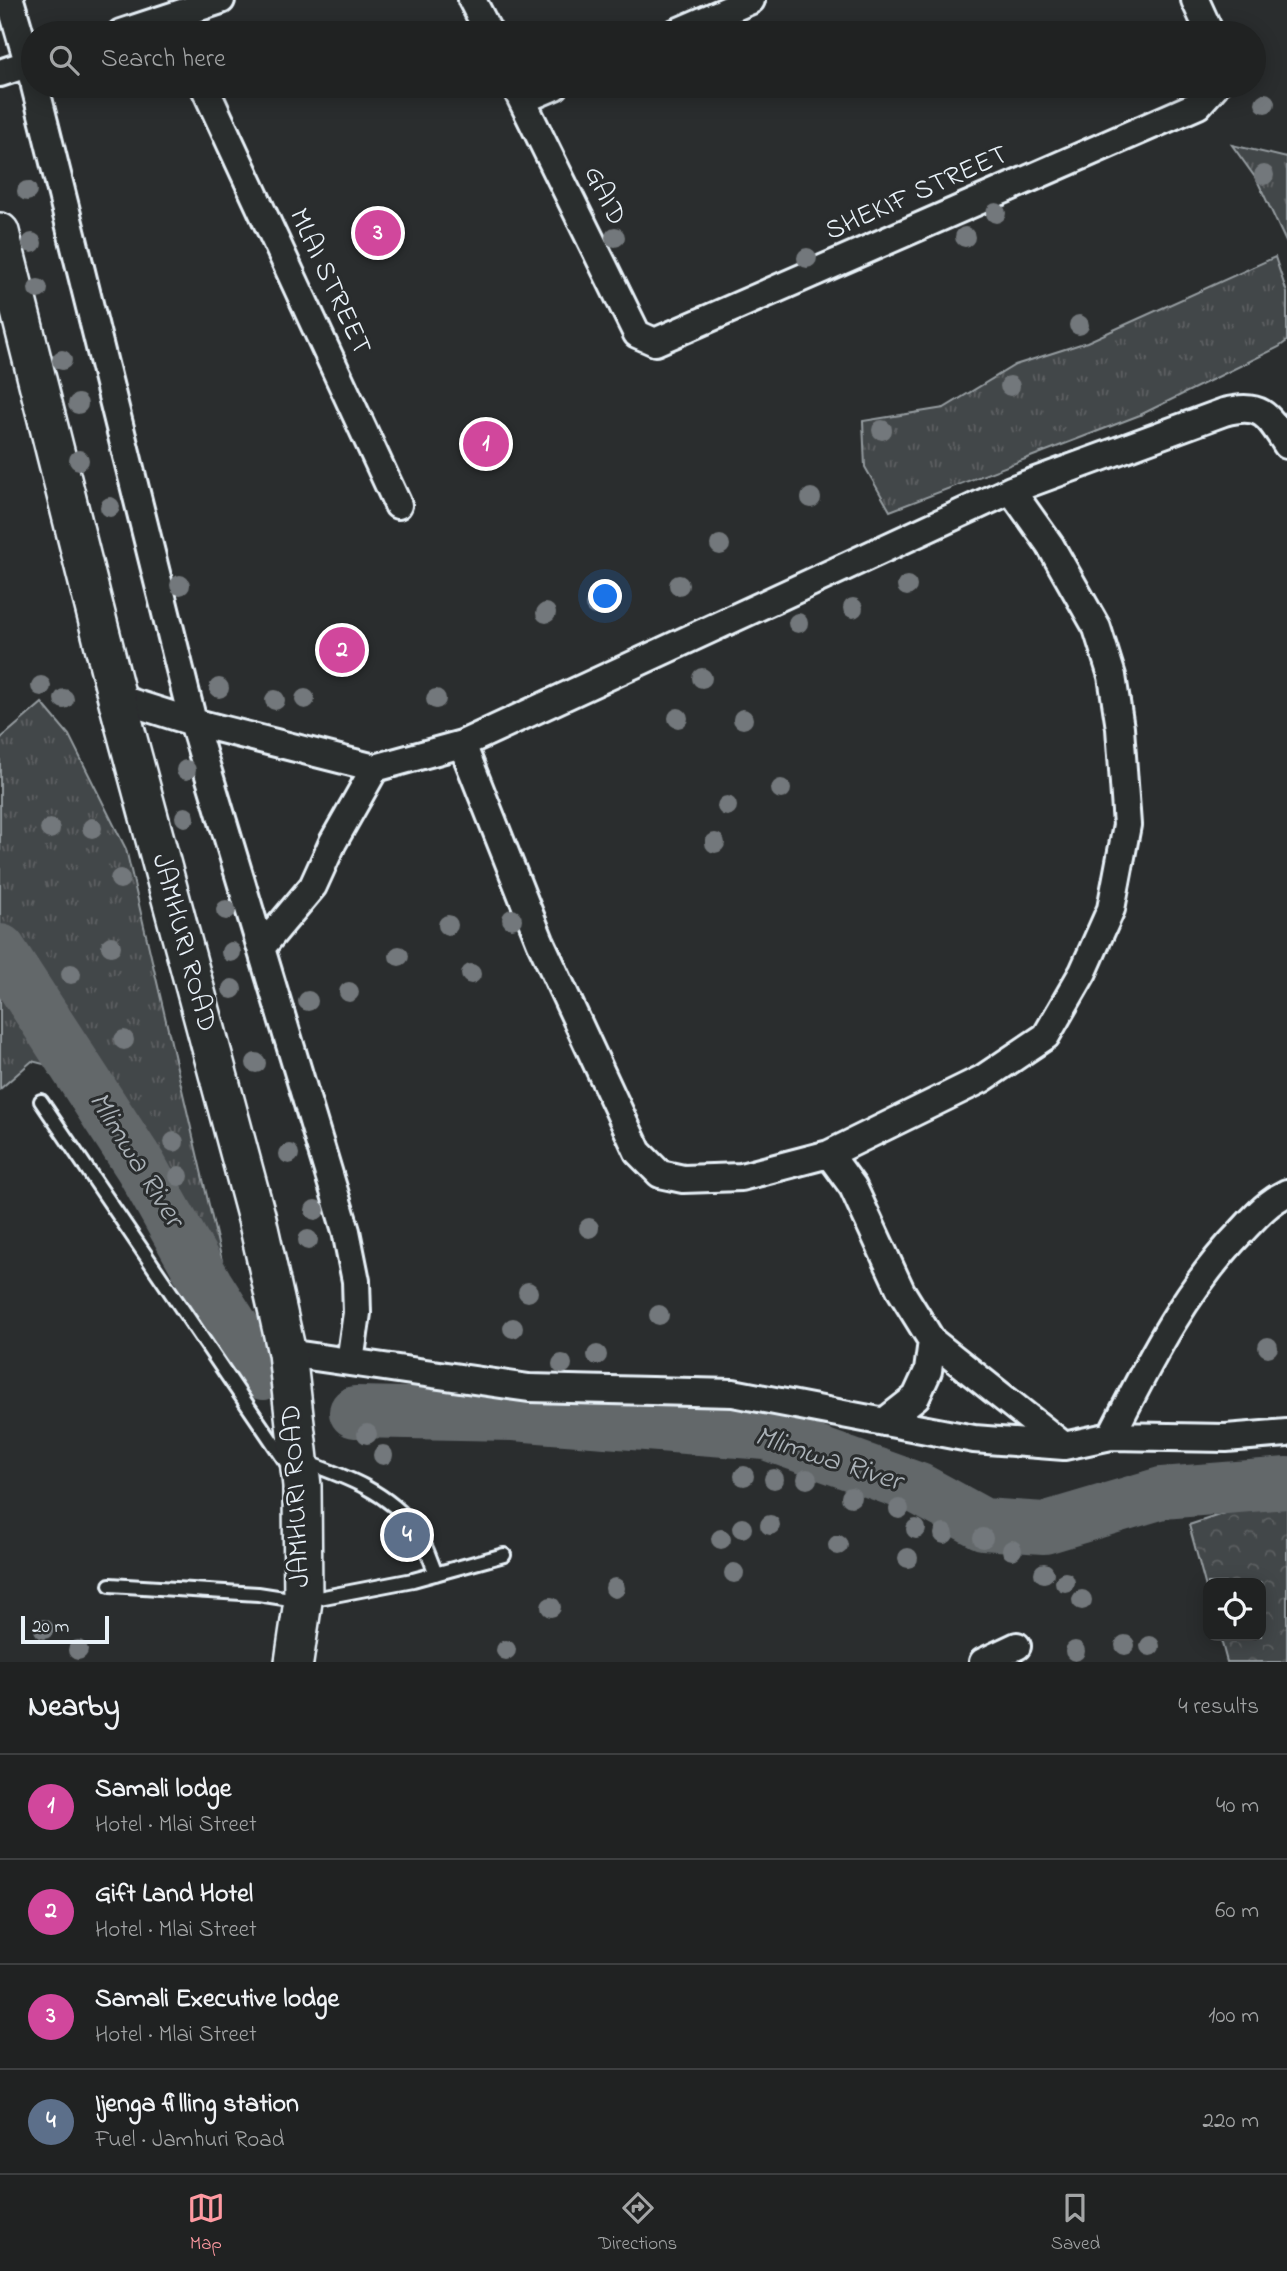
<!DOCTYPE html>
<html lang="en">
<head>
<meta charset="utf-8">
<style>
  :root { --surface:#202222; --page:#2d2f2f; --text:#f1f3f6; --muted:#a2a4a5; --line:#3d3f40; --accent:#ff9aa2 }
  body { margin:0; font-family:"Indie Flower",sans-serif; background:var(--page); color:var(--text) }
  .controls { position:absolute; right:21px; bottom:21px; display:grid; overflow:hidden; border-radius:14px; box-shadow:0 4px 18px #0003 }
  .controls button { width:63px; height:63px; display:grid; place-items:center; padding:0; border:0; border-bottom:2px solid var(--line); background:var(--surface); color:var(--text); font:35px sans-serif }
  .scale { position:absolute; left:21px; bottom:18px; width:88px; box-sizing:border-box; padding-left:7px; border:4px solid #e8f1f8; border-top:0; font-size:19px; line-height:24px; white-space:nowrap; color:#e8f1f8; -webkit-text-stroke:5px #2a2d2e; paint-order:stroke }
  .you { position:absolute; left:606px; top:597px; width:24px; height:24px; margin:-18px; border:5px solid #fff; border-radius:50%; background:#1a73e8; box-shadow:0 0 0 10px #1a73e833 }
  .badge { display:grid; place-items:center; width:46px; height:46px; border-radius:50%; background:var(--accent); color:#fff; font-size:23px; font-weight:700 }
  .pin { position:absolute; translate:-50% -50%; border:4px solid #fff; box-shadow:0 2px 7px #0006 }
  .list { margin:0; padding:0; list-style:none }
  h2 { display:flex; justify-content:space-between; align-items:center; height:91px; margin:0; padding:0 28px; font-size:30px }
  h2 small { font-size:23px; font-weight:400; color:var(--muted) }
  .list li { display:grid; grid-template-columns:46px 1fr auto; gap:21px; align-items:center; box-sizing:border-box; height:105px; padding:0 28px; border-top:2px solid var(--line) }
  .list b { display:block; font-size:26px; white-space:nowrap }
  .list p { margin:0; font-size:23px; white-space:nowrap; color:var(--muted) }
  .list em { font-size:23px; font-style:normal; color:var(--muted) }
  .icon { flex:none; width:38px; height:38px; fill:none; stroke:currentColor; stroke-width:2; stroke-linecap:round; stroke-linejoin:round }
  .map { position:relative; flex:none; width:1287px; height:1662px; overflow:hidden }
  .search { position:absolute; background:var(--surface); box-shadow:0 4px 18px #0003; left:21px; right:21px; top:21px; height:77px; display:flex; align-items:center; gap:18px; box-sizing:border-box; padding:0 24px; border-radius:38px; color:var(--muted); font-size:26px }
  .sheet { height:511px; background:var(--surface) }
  nav { display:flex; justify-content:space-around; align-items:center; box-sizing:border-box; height:98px; border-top:2px solid var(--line); background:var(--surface); font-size:19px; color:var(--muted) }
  nav a { display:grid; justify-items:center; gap:4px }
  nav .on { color:var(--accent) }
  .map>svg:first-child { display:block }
  .grass { fill:url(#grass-tufts); stroke:#959ca0; stroke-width:2 }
  .forest { fill:url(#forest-crowns); stroke:#959ca0; stroke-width:2 }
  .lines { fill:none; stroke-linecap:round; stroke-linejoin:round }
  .river { stroke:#63686b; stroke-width:52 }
  .service-casing { stroke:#e8f1f8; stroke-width:18 }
  .minor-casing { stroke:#e8f1f8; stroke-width:32 }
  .secondary-casing { stroke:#e8f1f8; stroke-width:42 }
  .service { stroke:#2a2d2e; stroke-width:12 }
  .minor { stroke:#2a2d2e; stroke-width:26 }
  .secondary { stroke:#2a2d2e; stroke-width:37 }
  .tree { fill:#73787b }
  .labels { text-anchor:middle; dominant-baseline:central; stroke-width:6; stroke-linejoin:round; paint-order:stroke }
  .street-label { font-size:28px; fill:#e8f1f8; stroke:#2a2d2e }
  .water-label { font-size:30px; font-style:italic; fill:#acb3b9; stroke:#2a2d2e }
</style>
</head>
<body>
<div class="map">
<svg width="1287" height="1662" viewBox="0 0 1287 1662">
  <defs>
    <pattern id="grass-tufts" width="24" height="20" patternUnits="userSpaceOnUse" patternTransform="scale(1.75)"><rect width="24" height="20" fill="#424648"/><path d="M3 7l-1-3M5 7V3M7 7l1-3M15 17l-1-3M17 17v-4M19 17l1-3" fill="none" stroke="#5d6163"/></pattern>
    <pattern id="forest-crowns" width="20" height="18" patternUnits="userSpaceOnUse" patternTransform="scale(1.75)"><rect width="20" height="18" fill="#424648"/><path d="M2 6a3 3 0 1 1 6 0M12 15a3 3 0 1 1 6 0" fill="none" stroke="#5d6163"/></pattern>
  </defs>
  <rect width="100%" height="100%" fill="#2a2d2e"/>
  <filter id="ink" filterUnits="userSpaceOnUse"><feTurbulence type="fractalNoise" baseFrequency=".0143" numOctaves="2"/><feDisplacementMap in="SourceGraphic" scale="14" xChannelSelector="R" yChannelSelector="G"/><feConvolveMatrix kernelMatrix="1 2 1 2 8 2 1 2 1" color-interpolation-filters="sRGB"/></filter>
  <g filter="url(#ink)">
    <!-- grass -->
    <path class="grass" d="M 1232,145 L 1287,158 L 1287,244 L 1257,180 Z
      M 1275,257 L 1287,293 L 1287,341 L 1279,347 L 1140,415 L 890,511 L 865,467 L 863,421 L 944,408 L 1015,365 L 1087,342 Z
      M 42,703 L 69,735 L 126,849 L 222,1261 L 233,1347 L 202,1302 L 132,1172 L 63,1069 L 32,1061 L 0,1089 L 0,739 Z"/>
    <!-- forest -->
    <path class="forest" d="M 1287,1493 L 1287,1662 L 1227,1662 L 1220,1636 L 1261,1636 L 1261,1583 L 1208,1583 L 1208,1595 L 1189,1525 Z"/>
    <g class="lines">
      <!-- river -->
      <path class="river" d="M 0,950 L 141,1167 L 207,1285 L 263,1374
        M 355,1412 L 513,1415 L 766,1434 L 919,1489 L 983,1524 L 1044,1528 L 1162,1493 L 1287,1483"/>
      <!-- service casing -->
      <g class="service-casing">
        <path id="service" d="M 41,1101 L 288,1465
          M 305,1462 C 347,1477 388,1492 416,1529 C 425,1542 430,1559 436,1574
          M 110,1585 L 258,1594 L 303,1601 L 413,1580 L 504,1555"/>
      </g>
      <!-- minor casing -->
      <g class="minor-casing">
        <path id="minor" d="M 10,0 L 33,79
          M 472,0 L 489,33
          M 1195,0 L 1210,33
          M 121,33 L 221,0
          M 675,33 L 751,0
          M 0,73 L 33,62
          M 35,86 L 193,722 L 346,1231 L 356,1281 L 357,1313 L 350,1362
          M 204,86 L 398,505
          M 515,86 L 637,334 L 655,342 L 1198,105 L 1215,86
          M 522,100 L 555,86
          M 117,698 L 193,722 L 375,768 L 462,744 L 1011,490 L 1224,412 C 1261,402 1268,415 1287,445
          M 462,744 L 540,941 L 638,1152 L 660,1174 L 683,1179 L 741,1177 L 829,1154 L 853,1187 L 901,1291 L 932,1341 L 1064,1446
          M 261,948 L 313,886 L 333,842 L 375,768
          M 829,1154 L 982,1079 L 1046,1036 L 1083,972 L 1111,909 L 1127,825 L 1120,728 L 1112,676 L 1097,628 L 1050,545 L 1011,490
          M 287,1353 L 529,1388 L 733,1393 L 974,1439 L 1064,1446 L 1111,1436 C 1148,1364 1185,1289 1242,1231 C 1256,1216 1268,1202 1287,1193
          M 884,1422 L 916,1397 L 928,1371 L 932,1341
          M 1111,1436 L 1226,1438 L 1287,1433
          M 983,1662 L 1017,1646"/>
      </g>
      <!-- secondary casing -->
      <g class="secondary-casing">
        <path id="secondary" d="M 0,232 L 117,698 L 257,1219 L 287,1353 L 302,1486 L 303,1601 L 294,1662"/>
      </g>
      <!-- service -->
      <use href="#service" class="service"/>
      <!-- minor -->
      <use href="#minor" class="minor"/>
      <!-- secondary -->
      <use href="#secondary" class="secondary"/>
    </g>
    <!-- trees -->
    <g class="tree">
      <circle cx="1265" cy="103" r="10"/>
      <circle cx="1264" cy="175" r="10"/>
      <circle cx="27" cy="191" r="10"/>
      <circle cx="996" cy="213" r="10"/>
      <circle cx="615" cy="237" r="10"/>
      <circle cx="965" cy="237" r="10"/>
      <circle cx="32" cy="243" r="10"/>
      <circle cx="807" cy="258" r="10"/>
      <circle cx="38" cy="289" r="10"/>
      <circle cx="1079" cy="325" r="10"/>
      <circle cx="62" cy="360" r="10"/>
      <circle cx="1010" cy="386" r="10"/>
      <circle cx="78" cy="404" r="10"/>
      <circle cx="882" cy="430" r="10"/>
      <circle cx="79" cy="460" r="10"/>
      <circle cx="811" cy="498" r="10"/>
      <circle cx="110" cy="507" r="10"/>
      <circle cx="720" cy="545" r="10"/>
      <circle cx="180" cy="585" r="10"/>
      <circle cx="679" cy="585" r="10"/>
      <circle cx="907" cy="586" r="10"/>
      <circle cx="595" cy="605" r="10"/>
      <circle cx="853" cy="608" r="10"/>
      <circle cx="546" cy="613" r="10"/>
      <circle cx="798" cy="623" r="10"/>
      <circle cx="702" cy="678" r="10"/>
      <circle cx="41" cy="686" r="10"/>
      <circle cx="219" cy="688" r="10"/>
      <circle cx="64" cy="699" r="10"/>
      <circle cx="305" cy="699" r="10"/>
      <circle cx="436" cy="699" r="10"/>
      <circle cx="275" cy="700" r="10"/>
      <circle cx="678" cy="718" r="10"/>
      <circle cx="743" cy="719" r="10"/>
      <circle cx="186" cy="770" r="10"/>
      <circle cx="781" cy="789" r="10"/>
      <circle cx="727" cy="806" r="10"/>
      <circle cx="185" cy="817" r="10"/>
      <circle cx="92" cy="828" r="10"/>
      <circle cx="50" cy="829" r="10"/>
      <circle cx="715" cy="843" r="10"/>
      <circle cx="120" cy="879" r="10"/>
      <circle cx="226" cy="910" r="10"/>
      <circle cx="512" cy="919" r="10"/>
      <circle cx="448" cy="925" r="10"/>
      <circle cx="111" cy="946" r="10"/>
      <circle cx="231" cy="952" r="10"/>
      <circle cx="399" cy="956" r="10"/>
      <circle cx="71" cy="974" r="10"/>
      <circle cx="471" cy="974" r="10"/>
      <circle cx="232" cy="989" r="10"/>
      <circle cx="349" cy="992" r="10"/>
      <circle cx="308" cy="1001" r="10"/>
      <circle cx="124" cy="1040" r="10"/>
      <circle cx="256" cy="1063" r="10"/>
      <circle cx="174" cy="1142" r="10"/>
      <circle cx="289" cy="1154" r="10"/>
      <circle cx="179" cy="1176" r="10"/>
      <circle cx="315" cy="1210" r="10"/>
      <circle cx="589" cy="1228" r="10"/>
      <circle cx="308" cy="1240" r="10"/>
      <circle cx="528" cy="1292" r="10"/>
      <circle cx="659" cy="1315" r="10"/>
      <circle cx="513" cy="1328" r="10"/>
      <circle cx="1268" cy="1347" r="10"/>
      <circle cx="597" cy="1355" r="10"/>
      <circle cx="562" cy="1364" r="10"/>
      <circle cx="367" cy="1434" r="10"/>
      <circle cx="383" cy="1455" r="10"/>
      <circle cx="744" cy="1476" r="10"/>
      <circle cx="774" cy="1479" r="10"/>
      <circle cx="807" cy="1479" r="10"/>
      <circle cx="851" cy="1497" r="10"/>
      <circle cx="899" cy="1509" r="10"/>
      <circle cx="770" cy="1525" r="10"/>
      <circle cx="742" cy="1528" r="10"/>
      <circle cx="916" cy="1529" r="10"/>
      <circle cx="944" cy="1534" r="10"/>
      <circle cx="983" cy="1538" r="10"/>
      <circle cx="721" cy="1539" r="10"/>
      <circle cx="838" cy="1545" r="10"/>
      <circle cx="1012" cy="1550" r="10"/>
      <circle cx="908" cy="1558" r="10"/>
      <circle cx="734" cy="1573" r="10"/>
      <circle cx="1044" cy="1573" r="10"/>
      <circle cx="1065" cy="1582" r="10"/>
      <circle cx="615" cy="1588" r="10"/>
      <circle cx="1082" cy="1600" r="10"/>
      <circle cx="551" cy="1607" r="10"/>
      <circle cx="44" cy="1629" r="10"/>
      <circle cx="1125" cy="1645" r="10"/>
      <circle cx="1150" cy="1646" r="10"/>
      <circle cx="78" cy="1650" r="10"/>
      <circle cx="506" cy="1650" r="10"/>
      <circle cx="1075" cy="1651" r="10"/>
    </g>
  </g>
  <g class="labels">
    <!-- street labels -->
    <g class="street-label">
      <text transform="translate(917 194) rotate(-24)">SHEKIF STREET</text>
      <text transform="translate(604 196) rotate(64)">GAID</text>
      <text transform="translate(329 282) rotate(65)">MLAI STREET</text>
      <text transform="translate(183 943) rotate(75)">JAMHURI ROAD</text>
      <text transform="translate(297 1496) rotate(-93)">JAMHURI ROAD</text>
    </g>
    <!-- water labels -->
    <g class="water-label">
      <text transform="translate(135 1160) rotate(58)">Mlimwa River</text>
      <text transform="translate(828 1460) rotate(18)">Mlimwa River</text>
    </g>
  </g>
</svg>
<div class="controls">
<button><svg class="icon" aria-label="locate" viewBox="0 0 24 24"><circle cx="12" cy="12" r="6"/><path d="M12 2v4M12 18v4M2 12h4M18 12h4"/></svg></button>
</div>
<div class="scale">20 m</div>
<div class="you"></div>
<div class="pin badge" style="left:486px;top:444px;background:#d1479c">1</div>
<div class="pin badge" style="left:342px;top:650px;background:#d1479c">2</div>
<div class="pin badge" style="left:378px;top:233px;background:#d1479c">3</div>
<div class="pin badge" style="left:407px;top:1535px;background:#5c6f8a">4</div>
<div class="search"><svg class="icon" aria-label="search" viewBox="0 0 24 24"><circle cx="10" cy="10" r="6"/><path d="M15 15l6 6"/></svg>Search here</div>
</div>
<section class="sheet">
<h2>Nearby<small>4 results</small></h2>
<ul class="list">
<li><span class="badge" style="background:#d1479c">1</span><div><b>Samali lodge</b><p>Hotel · Mlai Street</p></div><em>40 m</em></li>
<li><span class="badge" style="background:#d1479c">2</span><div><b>Gift Land Hotel</b><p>Hotel · Mlai Street</p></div><em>60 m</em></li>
<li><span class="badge" style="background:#d1479c">3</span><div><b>Samali Executive lodge</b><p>Hotel · Mlai Street</p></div><em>100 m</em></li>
<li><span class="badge" style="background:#5c6f8a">4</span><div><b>Ijenga filling station</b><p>Fuel · Jamhuri Road</p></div><em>220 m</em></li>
</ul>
</section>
<nav>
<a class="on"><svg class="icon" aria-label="map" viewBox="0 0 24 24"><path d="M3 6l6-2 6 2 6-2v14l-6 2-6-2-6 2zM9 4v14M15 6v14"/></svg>Map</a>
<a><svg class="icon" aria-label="directions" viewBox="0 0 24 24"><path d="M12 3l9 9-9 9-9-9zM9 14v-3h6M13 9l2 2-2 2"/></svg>Directions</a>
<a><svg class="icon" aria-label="saved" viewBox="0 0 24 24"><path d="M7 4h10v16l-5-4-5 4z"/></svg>Saved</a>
</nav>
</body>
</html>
